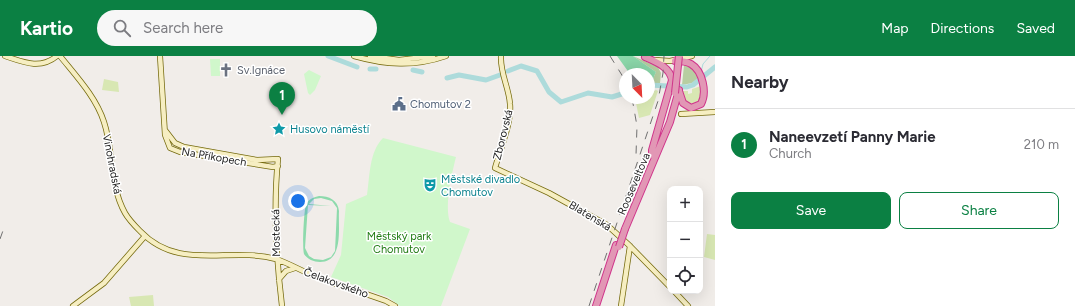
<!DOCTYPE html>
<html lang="en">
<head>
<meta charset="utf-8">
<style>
  :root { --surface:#fff; --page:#f7f7f7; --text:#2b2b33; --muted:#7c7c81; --line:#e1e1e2; --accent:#0b8043 }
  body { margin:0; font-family:Figtree,sans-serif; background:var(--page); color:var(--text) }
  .controls { position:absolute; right:12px; bottom:12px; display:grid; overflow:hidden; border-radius:8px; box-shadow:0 4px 16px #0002 }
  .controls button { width:36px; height:36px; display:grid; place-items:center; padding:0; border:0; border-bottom:1px solid var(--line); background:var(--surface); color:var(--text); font:20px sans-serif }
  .compass { position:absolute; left:619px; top:12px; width:36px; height:36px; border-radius:50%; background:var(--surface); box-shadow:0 4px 16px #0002; rotate:156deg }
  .you { position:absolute; left:298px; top:145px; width:14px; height:14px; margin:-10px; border:3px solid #fff; border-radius:50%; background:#1a73e8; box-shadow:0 0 0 6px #1a73e833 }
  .badge { display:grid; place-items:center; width:26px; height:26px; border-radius:50%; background:var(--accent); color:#fff; font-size:13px; font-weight:700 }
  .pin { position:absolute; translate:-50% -33px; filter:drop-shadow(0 1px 2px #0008) }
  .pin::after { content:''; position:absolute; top:21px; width:14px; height:12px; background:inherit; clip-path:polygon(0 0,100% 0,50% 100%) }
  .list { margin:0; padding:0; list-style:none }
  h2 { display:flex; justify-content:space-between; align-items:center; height:52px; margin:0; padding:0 16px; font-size:17px }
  h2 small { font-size:13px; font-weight:400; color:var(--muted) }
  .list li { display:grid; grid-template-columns:26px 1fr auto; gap:12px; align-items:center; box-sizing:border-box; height:72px; padding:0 16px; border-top:1px solid var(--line) }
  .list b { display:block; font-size:15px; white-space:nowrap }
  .list p { margin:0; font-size:13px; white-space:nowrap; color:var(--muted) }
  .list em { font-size:13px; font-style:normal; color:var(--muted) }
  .actions { display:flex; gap:8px; padding:12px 16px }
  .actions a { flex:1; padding:9px 0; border:1px solid var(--accent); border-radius:8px; text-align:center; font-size:14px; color:var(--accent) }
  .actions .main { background:var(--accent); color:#fff }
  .icon { flex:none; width:22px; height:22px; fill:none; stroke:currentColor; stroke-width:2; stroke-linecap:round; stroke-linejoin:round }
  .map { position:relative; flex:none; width:715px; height:250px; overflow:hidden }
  header { display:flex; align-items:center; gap:24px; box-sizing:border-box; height:56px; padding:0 20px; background:var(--accent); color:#fff }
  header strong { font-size:19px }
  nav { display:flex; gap:22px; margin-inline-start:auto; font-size:14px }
  .search { width:280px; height:36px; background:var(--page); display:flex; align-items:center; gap:10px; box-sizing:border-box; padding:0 14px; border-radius:22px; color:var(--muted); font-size:15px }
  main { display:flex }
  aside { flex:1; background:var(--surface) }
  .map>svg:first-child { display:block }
  .grass { fill:#d8e7b3 }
  .forest { fill:#b7cea1 }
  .park { fill:#d0f7cb }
  .pitch { fill:#8ddaac; fill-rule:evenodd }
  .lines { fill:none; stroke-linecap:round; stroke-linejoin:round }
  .stream { stroke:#addbdb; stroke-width:1 }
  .river { stroke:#addbdb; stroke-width:5 }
  .secondary-casing { stroke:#756a0d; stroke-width:6 }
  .highway-casing { stroke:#d0358b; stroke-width:8 }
  .secondary { stroke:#f6eec2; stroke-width:4.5 }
  .highway { stroke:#e297b5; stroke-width:6 }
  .rail { stroke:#707070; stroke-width:1; stroke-dasharray:8 8; stroke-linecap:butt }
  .highway-bridge-casing { stroke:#d0358b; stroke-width:8; stroke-linecap:butt }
  .highway-bridge { stroke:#e297b5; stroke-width:6 }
  .labels { text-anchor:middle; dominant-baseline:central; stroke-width:3; stroke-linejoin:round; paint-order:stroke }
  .worship-label { font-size:11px; fill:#5b616d; stroke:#fff; text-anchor:start }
  .service-label { font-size:11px; fill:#4e5e75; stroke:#fff; text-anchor:start }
  .culture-label { font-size:11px; fill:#0d838f; stroke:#fff; text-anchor:start }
  .street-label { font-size:11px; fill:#222; stroke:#fff }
  .park-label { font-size:11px; fill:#217c14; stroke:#fff }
</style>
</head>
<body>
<header>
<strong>Kartio</strong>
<div class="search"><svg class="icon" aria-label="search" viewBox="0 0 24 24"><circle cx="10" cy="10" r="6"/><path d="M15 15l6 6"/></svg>Search here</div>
<nav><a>Map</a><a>Directions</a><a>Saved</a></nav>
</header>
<main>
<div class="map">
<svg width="715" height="250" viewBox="0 0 715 250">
  <rect width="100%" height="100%" fill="#f1ede9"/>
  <!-- grass -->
  <path class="grass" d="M 104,23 L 118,26 L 119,36 L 102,34 Z
    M 701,30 C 701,39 702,44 693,50 L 684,45 L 681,38 L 682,35 L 688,35 L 688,38 L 692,37 L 692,33 Z
    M 656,34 L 658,35 L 650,59 L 639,62 L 635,42 L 649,42 L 649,37 Z
    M 707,178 L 715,179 L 715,204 L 704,201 Z
    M 153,239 L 154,250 L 131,250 L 129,241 Z"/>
  <!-- forest -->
  <path class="forest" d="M 633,0 L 658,11 L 661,17 L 660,27 L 649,27 L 649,24 L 653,23 L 656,16 Z
    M 684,9 L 693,12 L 699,22 L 692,27 L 682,29 Z"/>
  <!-- park -->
  <path class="park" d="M 210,3 L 220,3 L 220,20 L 211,20 Z
    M 309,14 L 321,20 L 315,34 L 310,39 L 308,37 L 304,18 Z
    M 383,82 L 456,101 C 452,117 444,150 450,166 L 470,173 L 441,250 L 400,250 L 388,241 L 331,221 L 341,199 L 346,148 L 367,139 C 370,120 369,96 383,82 Z"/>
  <!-- pitch -->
  <path class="pitch" d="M 617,0 L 633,0 L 656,16 L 653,23 L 649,24 L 649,18 L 630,18 Z
    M 319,140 C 329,140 338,144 339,155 C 338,171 344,206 320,206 C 314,206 307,203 304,198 C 302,192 304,154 306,148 C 309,143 314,141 319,140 ZM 321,142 L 332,145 L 337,152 L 335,195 L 331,201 L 323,204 L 314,203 L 309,200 L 305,192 L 308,149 L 331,150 L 309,148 L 314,143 Z"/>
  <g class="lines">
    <!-- stream -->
    <path class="stream" d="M 701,16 L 703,8 L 710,0"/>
    <!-- river -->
    <path class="river" d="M 328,0 L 357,11
      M 370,13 L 376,13
      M 413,14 L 422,16
      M 508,15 L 521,10 L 537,15 L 549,36 L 561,46 L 588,37 L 612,41 L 625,37
      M 447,22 L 459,19 L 486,24 L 500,19
      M 649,29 L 687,31 L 693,29 L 715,11"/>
    <!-- secondary casing -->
    <g class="secondary-casing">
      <path id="secondary" d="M 5,0 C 23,6 40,14 57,0
        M 60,0 C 76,20 96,41 104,66 C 114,96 109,128 125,157 C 129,164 135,170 140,175 C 179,216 228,190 276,203 C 288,207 300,214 312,219 C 336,229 362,236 386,245 L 395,250
        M 160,0 L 165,79 L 170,92 L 180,96 L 273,111 L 278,110
        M 354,0 C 386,9 414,11 446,0
        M 370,0 L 399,4 L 433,0
        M 501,0 C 500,17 509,32 510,48 C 512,66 500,94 495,112 L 549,137 L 607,169 L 630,190 L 670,231
        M 655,4 L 670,5 L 692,0
        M 681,58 L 715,56
        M 165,74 L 175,87 L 184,91 L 257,104 L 278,103 C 273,153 276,201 282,250
        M 279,223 L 286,215 L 295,212
        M 674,235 L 688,250
        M 73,250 L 104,227 L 145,180
        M 621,250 L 630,190"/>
    </g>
    <!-- highway casing -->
    <g class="highway-casing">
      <path id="highway" d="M 645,1 C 656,6 670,11 672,24 L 652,94 L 652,99
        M 675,5 C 680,5 686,5 691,8 C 703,15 707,37 701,48 L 691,52 L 683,47 L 679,35
        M 625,173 L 670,66 L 679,34
        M 596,250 L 616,189"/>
    </g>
    <!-- secondary -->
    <use href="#secondary" class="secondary"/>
    <!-- highway -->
    <use href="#highway" class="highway"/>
    <!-- rail -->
    <path class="rail" d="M 610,0 L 625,24
      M 632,42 L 637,70 L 636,99
      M 0,183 L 5,169
      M 589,250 L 658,45 L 663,17 L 664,0"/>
    <!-- highway-bridge casing -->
    <g class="highway-bridge-casing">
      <path id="highway-bridge" d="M 675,37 L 679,0
        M 619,191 L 625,173"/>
    </g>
    <!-- highway-bridge -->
    <use href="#highway-bridge" class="highway-bridge"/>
  </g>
  <!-- icons -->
  <defs>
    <g id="church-bare" transform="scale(1.08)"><path d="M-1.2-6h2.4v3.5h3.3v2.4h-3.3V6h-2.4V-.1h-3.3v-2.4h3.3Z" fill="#6b7280" stroke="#fff" stroke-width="2.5" paint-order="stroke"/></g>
    <g id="civic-bare" transform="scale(1.08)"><path d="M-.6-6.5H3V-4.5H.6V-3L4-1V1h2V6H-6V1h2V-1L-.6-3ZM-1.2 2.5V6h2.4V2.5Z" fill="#5c6f8a" stroke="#fff" stroke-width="2.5" paint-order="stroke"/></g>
    <g id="sight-bare" transform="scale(1.08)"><path d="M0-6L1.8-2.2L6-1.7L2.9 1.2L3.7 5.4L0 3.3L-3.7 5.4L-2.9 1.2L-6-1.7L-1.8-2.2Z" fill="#0f9aa8" stroke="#fff" stroke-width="2.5" paint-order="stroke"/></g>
    <g id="theatre-bare" transform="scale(1.08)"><path d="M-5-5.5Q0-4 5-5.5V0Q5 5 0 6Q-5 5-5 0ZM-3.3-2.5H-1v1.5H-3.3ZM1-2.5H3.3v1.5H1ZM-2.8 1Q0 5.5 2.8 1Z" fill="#0f9aa8" stroke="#fff" stroke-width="2.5" paint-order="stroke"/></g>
  </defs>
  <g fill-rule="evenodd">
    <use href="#church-bare" x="226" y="14"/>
    <use href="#civic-bare" x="399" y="48"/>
    <use href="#sight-bare" x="279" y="73"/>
    <use href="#theatre-bare" x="430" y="129"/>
  </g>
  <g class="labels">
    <!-- worship labels -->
    <g class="worship-label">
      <text x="237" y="14">Sv.Ignáce</text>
    </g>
    <!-- service labels -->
    <g class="service-label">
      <text x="410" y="48">Chomutov 2</text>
    </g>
    <!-- culture labels -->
    <g class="culture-label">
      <text x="290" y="73">Husovo náměstí</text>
      <text x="441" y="123">Městské divadlo<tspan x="441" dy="13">Chomutov</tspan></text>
    </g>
    <!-- street labels -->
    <g class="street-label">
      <text transform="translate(503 79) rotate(-76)">Zborovská</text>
      <text transform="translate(214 101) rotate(10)">Na Příkopech</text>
      <text transform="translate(112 108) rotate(79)">Vinohradská</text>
      <text transform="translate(634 128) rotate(-67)">Rooseveltova</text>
      <text transform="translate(590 160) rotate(31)">Blatenská</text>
      <text transform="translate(276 177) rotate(-91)">Mostecká</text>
      <text transform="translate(336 227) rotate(20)">Čelakovského</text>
    </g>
    <!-- park labels -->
    <g class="park-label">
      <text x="399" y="180">Městský park<tspan x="399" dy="13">Chomutov</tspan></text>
    </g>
  </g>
</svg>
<div class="controls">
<button>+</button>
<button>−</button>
<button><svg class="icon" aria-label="locate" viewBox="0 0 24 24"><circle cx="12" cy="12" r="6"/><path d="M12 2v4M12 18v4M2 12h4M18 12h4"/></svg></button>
</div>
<svg class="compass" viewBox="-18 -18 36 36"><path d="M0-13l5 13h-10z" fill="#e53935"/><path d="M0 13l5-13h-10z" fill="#7c7c81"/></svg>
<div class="you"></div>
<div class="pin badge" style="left:282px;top:59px">1</div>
</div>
<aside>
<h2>Nearby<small></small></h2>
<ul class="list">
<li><span class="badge">1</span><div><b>Naneevzetí Panny Marie</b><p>Church</p></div><em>210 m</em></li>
</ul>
<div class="actions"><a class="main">Save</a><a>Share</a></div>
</aside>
</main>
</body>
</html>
